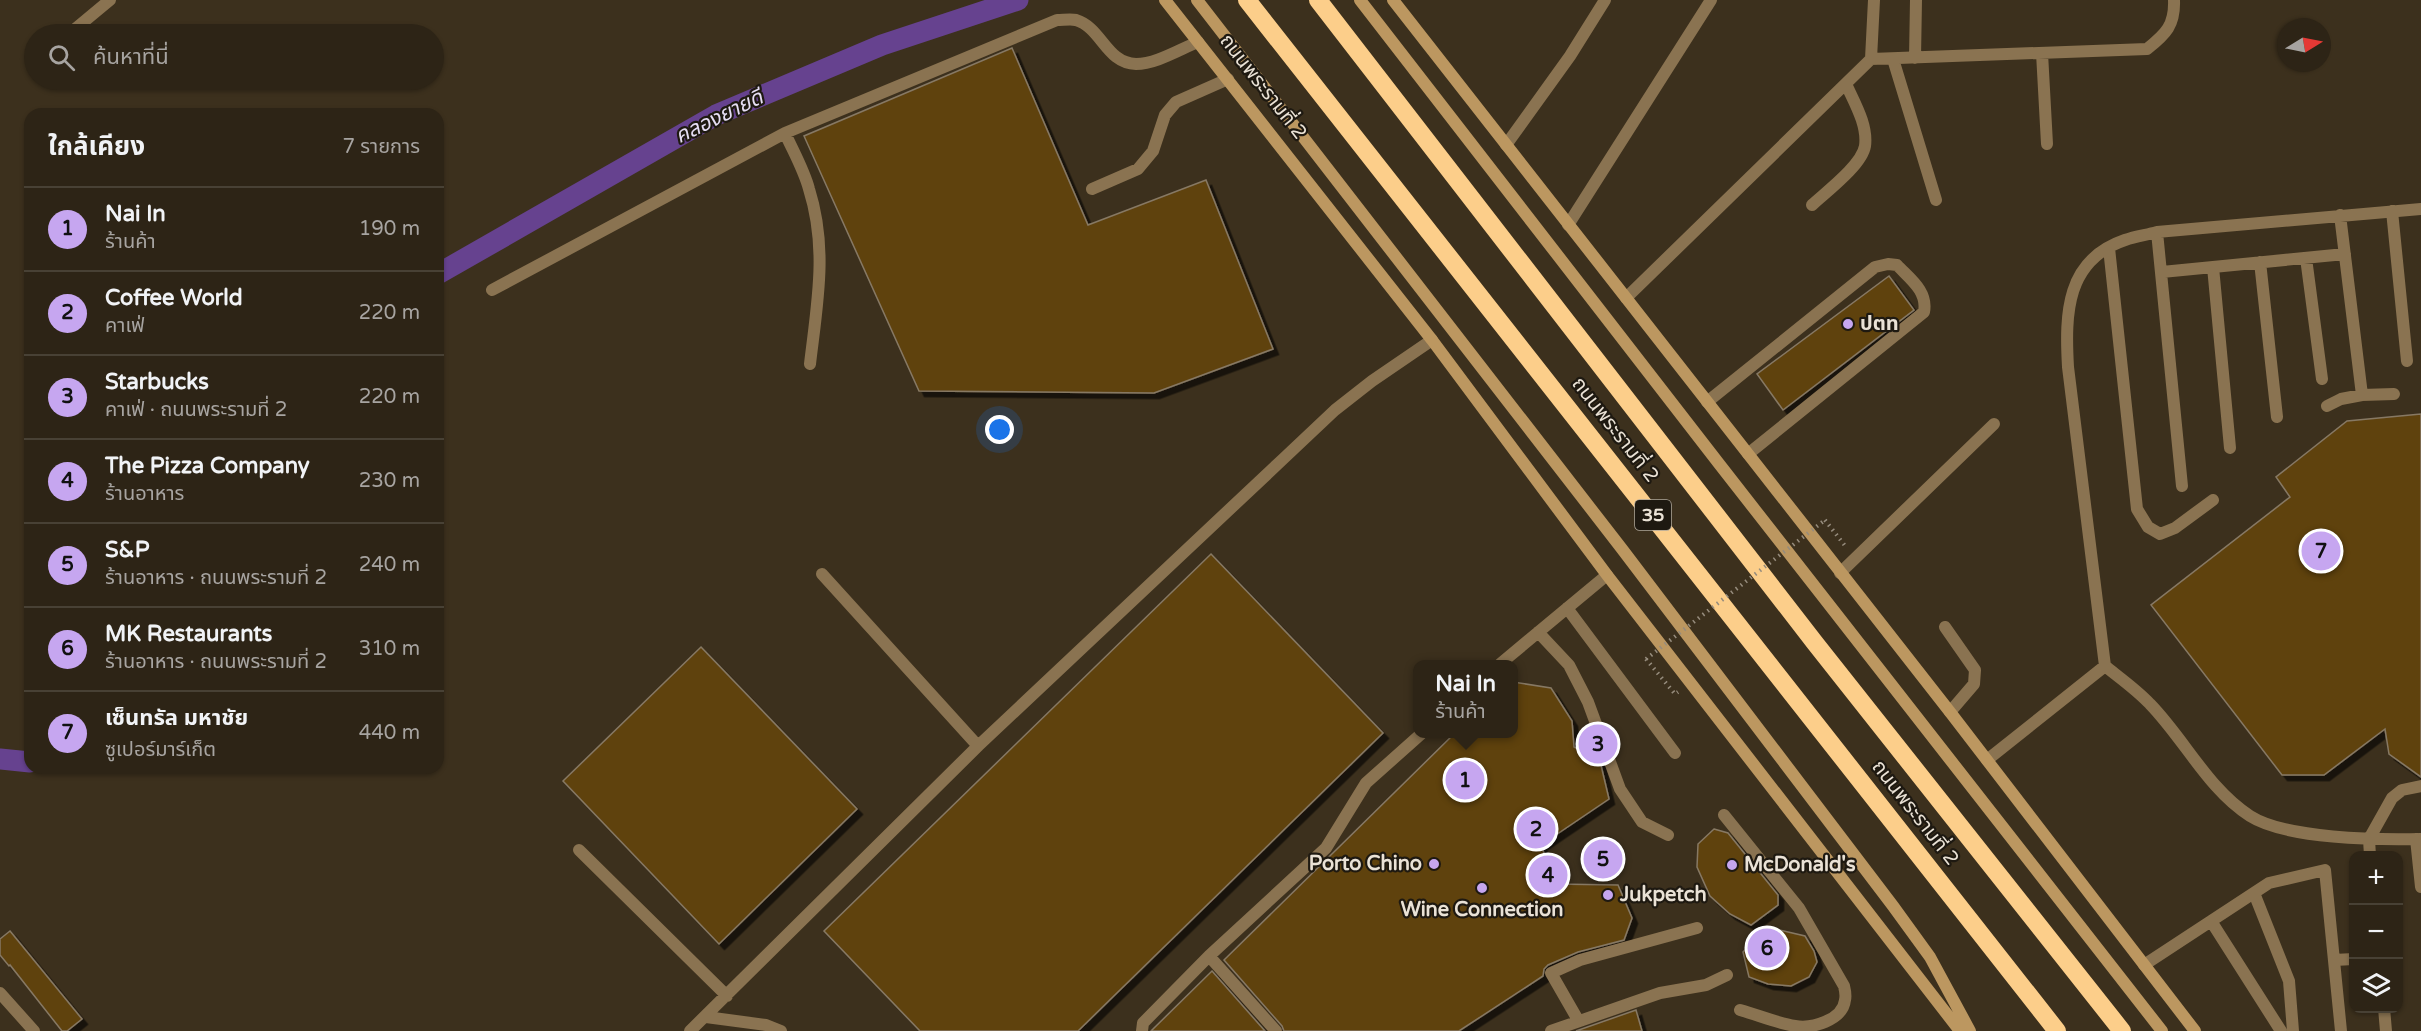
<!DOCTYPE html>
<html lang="th">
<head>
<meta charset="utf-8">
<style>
  :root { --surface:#2d2416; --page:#393023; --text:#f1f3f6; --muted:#a7a4a1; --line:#484135; --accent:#c6a6f0 }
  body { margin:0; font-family:"Varela Round","Noto Sans Thai",sans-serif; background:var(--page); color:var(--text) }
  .controls { position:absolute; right:18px; bottom:18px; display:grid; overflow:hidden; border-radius:12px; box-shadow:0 2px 4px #0004 }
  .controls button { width:54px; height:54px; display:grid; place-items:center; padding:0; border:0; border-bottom:2px solid var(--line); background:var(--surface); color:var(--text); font:30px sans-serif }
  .compass { position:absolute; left:2277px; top:18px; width:54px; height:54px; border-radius:50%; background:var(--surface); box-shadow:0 2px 4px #0004; rotate:80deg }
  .you { position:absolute; left:1000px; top:430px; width:21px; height:21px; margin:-15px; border:4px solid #fff; border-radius:50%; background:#1a73e8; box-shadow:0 0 0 9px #1a73e833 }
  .badge { display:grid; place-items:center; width:39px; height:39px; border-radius:50%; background:var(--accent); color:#111; font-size:20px; font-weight:700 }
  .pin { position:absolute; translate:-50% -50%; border:3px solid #fff; box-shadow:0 2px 6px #0006 }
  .popup { position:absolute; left:1413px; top:660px; width:105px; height:78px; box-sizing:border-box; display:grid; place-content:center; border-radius:12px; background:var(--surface); filter:drop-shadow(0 2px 4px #0005); font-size:20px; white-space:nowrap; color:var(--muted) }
  .popup b { font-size:22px; color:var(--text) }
  .popup::after { content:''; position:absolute; left:50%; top:100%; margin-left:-12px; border:12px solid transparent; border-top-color:var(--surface) }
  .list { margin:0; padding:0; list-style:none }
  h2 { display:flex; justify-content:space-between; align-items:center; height:78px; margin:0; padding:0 24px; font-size:26px }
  h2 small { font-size:20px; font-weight:400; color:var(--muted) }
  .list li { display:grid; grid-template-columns:39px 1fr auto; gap:18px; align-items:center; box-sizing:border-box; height:84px; padding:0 24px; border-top:2px solid var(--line) }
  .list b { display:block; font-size:22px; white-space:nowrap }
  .list p { margin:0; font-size:20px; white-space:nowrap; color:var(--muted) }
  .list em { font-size:20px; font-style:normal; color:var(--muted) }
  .icon { flex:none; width:33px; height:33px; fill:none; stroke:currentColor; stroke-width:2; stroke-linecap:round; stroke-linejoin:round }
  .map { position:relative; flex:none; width:2421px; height:1031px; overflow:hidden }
  .search { position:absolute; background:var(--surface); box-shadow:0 2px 4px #0004; left:24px; top:24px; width:420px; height:66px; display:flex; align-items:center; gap:15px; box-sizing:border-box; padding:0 21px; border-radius:33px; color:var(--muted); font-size:22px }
  .panel { position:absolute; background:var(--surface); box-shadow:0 2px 4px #0004; left:24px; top:108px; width:420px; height:666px; border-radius:18px }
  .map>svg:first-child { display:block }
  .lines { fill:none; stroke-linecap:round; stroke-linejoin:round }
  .canal { stroke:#66428f; stroke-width:21 }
  .building { fill:#5f4210; stroke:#877964; stroke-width:1.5; filter:url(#shadow) }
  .path { stroke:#968c7d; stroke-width:4; stroke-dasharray:1.5 4.5; stroke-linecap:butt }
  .lane { stroke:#8a7351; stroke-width:12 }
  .street { stroke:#8a7351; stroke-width:12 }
  .secondary { stroke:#bc9760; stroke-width:12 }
  .highway { stroke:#fcce8a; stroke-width:18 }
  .path-bridge { stroke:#968c7d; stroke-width:4; stroke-dasharray:1.5 4.5; stroke-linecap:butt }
  .poi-dot { fill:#c6a6f0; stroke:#1e1911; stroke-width:2 }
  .labels { text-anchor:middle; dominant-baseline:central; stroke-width:4.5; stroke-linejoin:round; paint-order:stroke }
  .shield { fill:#1e1911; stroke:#ada69b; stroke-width:1.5 }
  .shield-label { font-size:18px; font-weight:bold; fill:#eae2d6 }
  .street-label { font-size:20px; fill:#eae2d6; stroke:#1e1911 }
  .poi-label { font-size:20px; font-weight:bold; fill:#eae2d6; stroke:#1e1911; text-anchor:start }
  .water-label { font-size:21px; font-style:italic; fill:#e6def4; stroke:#1e1911 }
</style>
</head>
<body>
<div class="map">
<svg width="2421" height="1031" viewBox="0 0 2421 1031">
  <defs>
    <filter id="shadow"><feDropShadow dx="5.5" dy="5.5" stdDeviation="0" flood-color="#0009"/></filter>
  </defs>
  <rect width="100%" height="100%" fill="#3c301d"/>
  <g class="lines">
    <!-- canal -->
    <path class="canal" d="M 438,274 L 716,115 L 882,45 L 1018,0
      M 0,759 L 30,762"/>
  </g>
  <!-- building -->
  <path class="building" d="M 1012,48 L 1088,225 L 1206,180 L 1273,349 L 1154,393 L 919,391 L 804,136 Z
    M 1889,276 L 1914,310 L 1783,410 L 1757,374 Z
    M 2421,414 L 2421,777 L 2389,754 L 2385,729 L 2324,775 L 2282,775 L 2151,605 L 2290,497 L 2276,477 L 2347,421 Z
    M 1211,554 L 1383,733 L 1078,1031 L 920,1031 L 824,931 Z
    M 701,647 L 857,809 L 719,944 L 563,781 Z
    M 1513,682 L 1551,688 L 1572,721 L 1574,747 L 1600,761 L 1609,799 L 1541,845 L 1555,884 L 1618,885 L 1632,918 L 1624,940 L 1578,952 L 1548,965 L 1544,969 L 1543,976 L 1459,1031 L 1284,1031 L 1282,1026 L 1224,960 L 1454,734 L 1513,734 Z
    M 1714,829 L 1728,833 L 1778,895 L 1778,905 L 1751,925 L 1730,914 L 1710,896 L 1697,867 L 1698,844 Z
    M 1767,927 L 1805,936 L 1814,951 L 1817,962 L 1809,977 L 1791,986 L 1768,984 L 1749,977 L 1743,952 Z
    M 10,931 L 82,1019 L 67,1031 L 62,1031 L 10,965 L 9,966 L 0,955 L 0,939 Z
    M 1212,971 L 1265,1031 L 1151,1031 Z
    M 1636,1010 L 1642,1031 L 1576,1031 Z"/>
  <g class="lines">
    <!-- path -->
    <path class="path" d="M 1825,520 L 1846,547
      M 1646,659 L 1675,694 L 1678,692"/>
    <!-- lane -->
    <path class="lane" d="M 69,34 L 110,0
      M 2042,53 L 2047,144
      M 1915,58 L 1916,0
      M 1871,59 L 2147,49 C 2166,34 2175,25 2174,0
      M 1893,59 L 1936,200
      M 785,133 C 793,151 804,170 809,189 C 828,249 817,304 810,364
      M 1092,189 L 1138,169 L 1153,151 L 1165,115 L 1176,102 L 1228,79
      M 1812,205 C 1826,192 1862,165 1865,146 C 1868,125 1854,102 1846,84
      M 2421,209 L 2157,232 C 2147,235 2136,236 2125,240 C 2066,260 2065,313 2068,367 L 2105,666 C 2120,678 2137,690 2150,704 C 2185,740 2208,789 2250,816 C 2286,839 2378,840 2421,839
      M 2392,211 L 2407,361
      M 2340,215 L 2362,395 L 2394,394
      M 1568,225 L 1711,0
      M 2157,232 L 2182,486
      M 2109,248 L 2137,509 L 2148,527 L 2160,534 L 2175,528 L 2213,500
      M 2306,258 L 2322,379
      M 2260,262 L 2277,417
      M 2213,267 L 2230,448
      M 2162,272 L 2345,254
      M 492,290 L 785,133 L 1057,20 C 1063,20 1071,19 1076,20 C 1102,28 1106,63 1136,64 C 1156,64 1180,49 1198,42
      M 1626,298 L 1871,59 L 1874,0
      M 1707,402 L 1875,267 L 1888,264 L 1897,265 C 1910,279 1928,291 1924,312 L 1748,454
      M 2327,406 L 2341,399 L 2362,395
      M 1840,573 L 1994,424
      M 822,574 L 978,746
      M 1567,608 L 1675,753
      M 1945,627 L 1975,670 L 1974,684 L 1950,712
      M 1538,632 L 1569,665 L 1588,702 L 1620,789 L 1642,822 L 1668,835
      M 1500,664 L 1607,575
      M 1987,760 L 2105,666
      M 1724,815 L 1799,908 L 1844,986 C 1845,990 1846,996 1845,1000 C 1843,1020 1812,1029 1795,1026 C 1777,1023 1758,1015 1740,1010
      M 2416,839 L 2421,887
      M 579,850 L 727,996
      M 2370,856 L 2369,839 L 2392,798 L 2402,790 L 2421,786
      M 2254,893 L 2289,981 L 2293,1031
      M 2211,921 L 2281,1031
      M 1209,956 L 1276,1031
      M 2334,960 L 2354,959
      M 2144,965 L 2269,883 L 2325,870 L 2341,1031
      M 2384,1008 L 2386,1031
      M 706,1017 L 766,1025 L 781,1031
      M 1578,1020 L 1551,973 L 1580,960 L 1697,928
      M 690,1031 L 978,746 L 1282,460 L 1335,410 L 1372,381 L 1432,340
      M 1142,1031 L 1143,1023 L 1209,956 L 1326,848 L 1366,783 L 1421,734
      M 1551,1031 L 1660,993 L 1706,985 L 1727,975"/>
    <!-- street -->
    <path class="street" d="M 1506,145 L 1570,56 L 1605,0
      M 0,993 L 34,1031"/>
    <!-- secondary -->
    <path class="secondary" d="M 1165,0 L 1432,340 L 1607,575 L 1960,1031
      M 1197,0 L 1622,549 L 1893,906 L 1930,957 L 1970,1031
      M 1360,0 L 1720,465 L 2162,1031
      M 1393,0 L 1950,712 L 2195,1031"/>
    <!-- highway -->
    <path class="highway" d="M 1247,0 L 2057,1031
      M 1318,0 L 1815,643 L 2122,1031"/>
    <!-- path-bridge -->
    <path class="path-bridge" d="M 1646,659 L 1825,520"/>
  </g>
  <!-- markers -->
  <g class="poi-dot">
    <circle cx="1848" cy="324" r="6"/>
    <circle cx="1434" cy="864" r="6"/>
    <circle cx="1732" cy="865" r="6"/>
    <circle cx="1482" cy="888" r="6"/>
    <circle cx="1608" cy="895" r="6"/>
  </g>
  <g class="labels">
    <!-- shield labels -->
    <rect class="shield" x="1635" y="500" width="36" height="30" rx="4.5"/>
    <g class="shield-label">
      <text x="1653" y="515">35</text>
    </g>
    <!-- street labels -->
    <g class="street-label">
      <text transform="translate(1263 87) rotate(52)">ถนนพระรามที่ 2</text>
      <text transform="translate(1615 430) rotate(52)">ถนนพระรามที่ 2</text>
      <text transform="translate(1915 813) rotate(52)">ถนนพระรามที่ 2</text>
    </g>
    <!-- poi labels -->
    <g class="poi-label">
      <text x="1860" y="324">ปตท</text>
      <text x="1422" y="864" text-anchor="end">Porto Chino</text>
      <text x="1744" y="865">McDonald's</text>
      <text x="1620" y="895">Jukpetch</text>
      <text x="1482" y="910" text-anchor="middle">Wine Connection</text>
    </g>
    <!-- water labels -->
    <g class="water-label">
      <text transform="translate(719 117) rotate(-26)">คลองยายดี</text>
    </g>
  </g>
</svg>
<div class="controls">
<button>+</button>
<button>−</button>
<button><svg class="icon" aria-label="layers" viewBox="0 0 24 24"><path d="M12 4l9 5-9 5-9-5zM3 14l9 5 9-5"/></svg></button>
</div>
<svg class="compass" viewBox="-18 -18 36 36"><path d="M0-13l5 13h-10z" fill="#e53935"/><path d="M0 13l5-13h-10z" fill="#a7a4a1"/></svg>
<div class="you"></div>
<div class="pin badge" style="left:1465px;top:780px">1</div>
<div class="popup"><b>Nai In</b>ร้านค้า</div>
<div class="pin badge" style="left:1536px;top:829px">2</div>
<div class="pin badge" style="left:1598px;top:744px">3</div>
<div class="pin badge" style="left:1548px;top:875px">4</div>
<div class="pin badge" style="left:1603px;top:859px">5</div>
<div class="pin badge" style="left:1767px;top:948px">6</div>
<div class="pin badge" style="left:2321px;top:551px">7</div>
<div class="search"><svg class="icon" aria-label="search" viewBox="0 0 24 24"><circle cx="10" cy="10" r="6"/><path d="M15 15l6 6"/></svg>ค้นหาที่นี่</div>
<section class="panel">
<h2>ใกล้เคียง<small>7 รายการ</small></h2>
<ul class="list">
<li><span class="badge">1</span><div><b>Nai In</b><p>ร้านค้า</p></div><em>190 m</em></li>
<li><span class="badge">2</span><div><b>Coffee World</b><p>คาเฟ่</p></div><em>220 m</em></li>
<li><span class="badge">3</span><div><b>Starbucks</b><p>คาเฟ่ · ถนนพระรามที่ 2</p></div><em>220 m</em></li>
<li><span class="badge">4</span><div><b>The Pizza Company</b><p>ร้านอาหาร</p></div><em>230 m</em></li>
<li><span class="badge">5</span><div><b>S&amp;P</b><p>ร้านอาหาร · ถนนพระรามที่ 2</p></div><em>240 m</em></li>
<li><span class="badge">6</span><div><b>MK Restaurants</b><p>ร้านอาหาร · ถนนพระรามที่ 2</p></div><em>310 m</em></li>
<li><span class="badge">7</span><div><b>เซ็นทรัล มหาชัย</b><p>ซูเปอร์มาร์เก็ต</p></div><em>440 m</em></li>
</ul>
</section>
</div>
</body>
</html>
